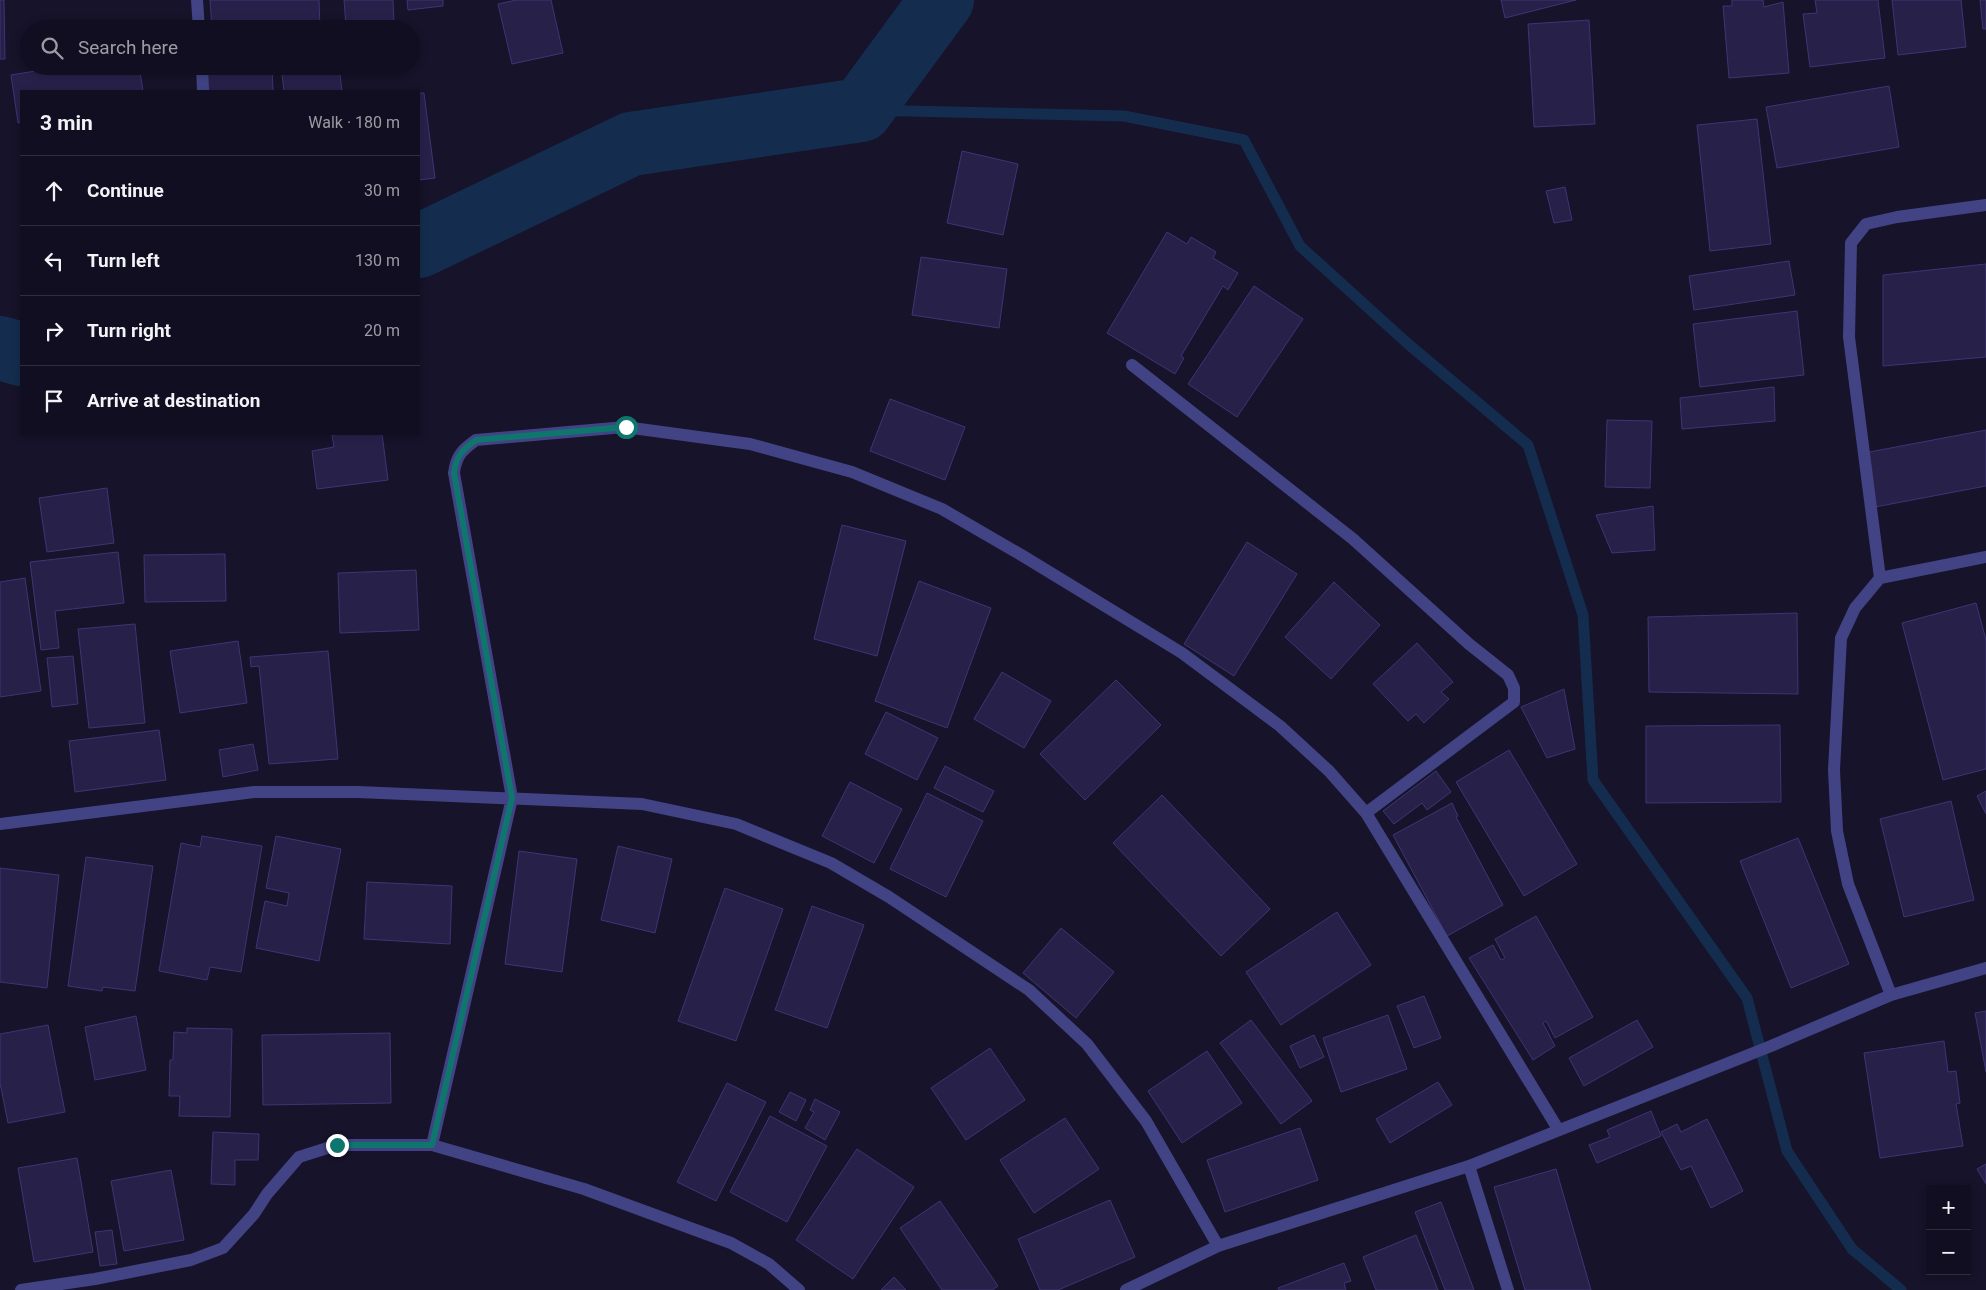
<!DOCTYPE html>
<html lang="en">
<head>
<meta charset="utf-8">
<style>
  :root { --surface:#100e20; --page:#191729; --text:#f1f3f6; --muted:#9c9ca5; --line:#302e3e }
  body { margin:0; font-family:Roboto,sans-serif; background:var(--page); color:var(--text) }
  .controls { position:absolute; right:15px; bottom:15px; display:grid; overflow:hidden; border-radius:0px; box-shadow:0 2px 8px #0003 }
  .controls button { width:45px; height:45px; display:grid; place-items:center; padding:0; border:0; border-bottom:1px solid var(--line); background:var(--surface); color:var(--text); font:25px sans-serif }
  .stop { position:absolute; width:15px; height:15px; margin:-11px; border:4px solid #0f766e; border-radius:50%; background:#fff }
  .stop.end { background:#0f766e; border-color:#fff; box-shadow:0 1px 5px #0008 }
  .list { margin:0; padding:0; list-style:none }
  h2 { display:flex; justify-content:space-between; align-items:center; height:65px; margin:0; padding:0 20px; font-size:21px }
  h2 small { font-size:16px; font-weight:400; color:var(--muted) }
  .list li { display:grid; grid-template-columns:32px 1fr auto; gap:15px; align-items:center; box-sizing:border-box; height:70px; padding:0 20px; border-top:1px solid var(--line) }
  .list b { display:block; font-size:19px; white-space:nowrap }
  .list em { font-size:16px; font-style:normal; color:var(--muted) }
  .icon { flex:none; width:28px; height:28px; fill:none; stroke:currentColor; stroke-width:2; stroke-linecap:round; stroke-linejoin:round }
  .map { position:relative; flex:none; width:1986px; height:1290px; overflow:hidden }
  .search { position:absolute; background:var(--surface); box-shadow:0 2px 8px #0003; left:20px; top:20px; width:400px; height:55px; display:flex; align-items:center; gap:12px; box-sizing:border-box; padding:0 18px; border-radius:28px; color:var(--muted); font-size:19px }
  .panel { position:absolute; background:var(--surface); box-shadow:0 2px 8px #0003; left:20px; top:90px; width:400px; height:345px; border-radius:0px }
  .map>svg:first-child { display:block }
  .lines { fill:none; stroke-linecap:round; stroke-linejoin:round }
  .stream { stroke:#142d4e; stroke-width:11 }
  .river { stroke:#142d4e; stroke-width:64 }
  .building { fill:#27214a; stroke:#3e3574 }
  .minor { stroke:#424385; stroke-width:12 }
  .route { stroke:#0f766e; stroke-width:6 }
</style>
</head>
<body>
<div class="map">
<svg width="1986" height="1290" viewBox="0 0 1986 1290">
  <rect width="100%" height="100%" fill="#16132a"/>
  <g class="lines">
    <!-- stream -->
    <path class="stream" d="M 861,110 L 1124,116 L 1244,140 L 1300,246 L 1407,343 L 1528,445 L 1583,615 L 1593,780 L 1747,998 L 1787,1151 L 1852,1249 L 1901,1290"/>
    <!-- river -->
    <path class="river" d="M 419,246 L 631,144 L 861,110 L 942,0
      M 0,348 L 21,354"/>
  </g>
  <!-- building -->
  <path class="building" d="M 0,0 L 4,0 L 5,59 L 0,59 Z
    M 210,0 L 319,0 L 320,29 L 212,29 Z
    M 344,0 L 393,0 L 394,23 L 346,26 Z
    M 407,0 L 443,0 L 443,6 L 408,10 Z
    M 516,0 L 551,0 L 563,53 L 512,64 L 498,4 Z
    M 1501,0 L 1576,0 L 1505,18 Z
    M 1732,0 L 1763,0 L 1764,7 L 1783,2 L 1789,73 L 1729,78 L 1723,6 L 1732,6 Z
    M 1815,0 L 1878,0 L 1885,58 L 1810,67 L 1803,14 L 1817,13 Z
    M 1892,0 L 1961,0 L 1966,47 L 1898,55 Z
    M 1980,0 L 1986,0 L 1986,29 L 1983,29 Z
    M 1589,20 L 1595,124 L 1534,127 L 1528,24 Z
    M 66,66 L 139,66 L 143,91 L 21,91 L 21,122 L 18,123 L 11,75 Z
    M 207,66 L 272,66 L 273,91 L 208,91 Z
    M 281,66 L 339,66 L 342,91 L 284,91 Z
    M 1889,86 L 1899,147 L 1777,168 L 1766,107 Z
    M 419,93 L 424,93 L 435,178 L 419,180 Z
    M 1757,119 L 1771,244 L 1710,251 L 1697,125 Z
    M 962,151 L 1018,164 L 1003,235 L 947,223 Z
    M 1565,187 L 1572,220 L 1554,223 L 1546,191 Z
    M 1167,232 L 1187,244 L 1191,237 L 1216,252 L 1213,258 L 1238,273 L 1228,290 L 1223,286 L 1181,356 L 1184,358 L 1175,374 L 1107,333 Z
    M 921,257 L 1007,269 L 999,328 L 912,315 Z
    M 1789,261 L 1795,295 L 1694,310 L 1689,276 Z
    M 1986,264 L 1986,357 L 1883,366 L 1883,275 Z
    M 1254,286 L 1303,319 L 1237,417 L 1188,384 Z
    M 1797,311 L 1804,375 L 1700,387 L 1693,324 Z
    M 1774,387 L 1775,421 L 1682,429 L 1680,398 Z
    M 890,399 L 965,427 L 945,480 L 870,451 Z
    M 1607,420 L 1652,421 L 1650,488 L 1605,487 Z
    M 1986,430 L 1986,486 L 1875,507 L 1864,453 Z
    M 343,434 L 382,434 L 388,480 L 317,489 L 312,451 L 334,447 L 332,435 Z
    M 107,488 L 114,543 L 47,552 L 39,498 Z
    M 1653,506 L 1655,550 L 1612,553 L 1596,515 Z
    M 842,525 L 906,541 L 877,656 L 814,639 Z
    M 1247,542 L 1297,574 L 1234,676 L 1184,644 Z
    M 118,552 L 124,603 L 55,611 L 59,648 L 41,650 L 30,562 Z
    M 225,554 L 226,601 L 145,602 L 144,555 Z
    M 416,570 L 419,630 L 340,633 L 338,573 Z
    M 25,578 L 41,691 L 0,697 L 0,582 Z
    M 919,581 L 991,608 L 947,728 L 875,701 Z
    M 1334,582 L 1380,625 L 1331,679 L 1285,637 Z
    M 1976,603 L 1986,640 L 1986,769 L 1943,780 L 1902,623 Z
    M 1797,613 L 1798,694 L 1649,692 L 1648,617 Z
    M 135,624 L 145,723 L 89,728 L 78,629 Z
    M 238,641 L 247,703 L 180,713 L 170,651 Z
    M 1417,643 L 1453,682 L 1441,692 L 1449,699 L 1424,723 L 1416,714 L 1408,721 L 1373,684 Z
    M 328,651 L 338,759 L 269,764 L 259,666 L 251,667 L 250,657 Z
    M 73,656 L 78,704 L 52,707 L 47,658 Z
    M 1002,672 L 1051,701 L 1024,748 L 974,719 Z
    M 1116,680 L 1161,725 L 1085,800 L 1040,754 Z
    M 1564,689 L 1575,749 L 1547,758 L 1521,707 Z
    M 886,712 L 938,738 L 917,780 L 865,754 Z
    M 1780,725 L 1781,802 L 1646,803 L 1646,726 Z
    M 159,730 L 166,780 L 75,792 L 69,741 Z
    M 253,744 L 258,770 L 223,777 L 219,750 Z
    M 1509,750 L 1577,864 L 1524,896 L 1456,782 Z
    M 945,766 L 994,791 L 983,812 L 934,788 Z
    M 1436,771 L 1451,792 L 1427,810 L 1422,803 L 1394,824 L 1383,811 Z
    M 850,782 L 902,809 L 874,863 L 822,836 Z
    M 1986,791 L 1986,814 L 1977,796 Z
    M 927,793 L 983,821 L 946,897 L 890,869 Z
    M 1162,795 L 1270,909 L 1221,956 L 1113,843 Z
    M 1951,801 L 1974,900 L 1904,917 L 1880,819 Z
    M 1452,803 L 1458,816 L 1456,817 L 1503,905 L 1447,936 L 1393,835 Z
    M 202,836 L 262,846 L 241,972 L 210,967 L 207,980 L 159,971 L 181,843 L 200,847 Z
    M 276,836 L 341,849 L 319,961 L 256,948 L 265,901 L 287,906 L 289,893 L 266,888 Z
    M 1798,838 L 1849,964 L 1791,988 L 1740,861 Z
    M 618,846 L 672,859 L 655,933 L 601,920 Z
    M 519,851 L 577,859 L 562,972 L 505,964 Z
    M 86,857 L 153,866 L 135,991 L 103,987 L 102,991 L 68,986 Z
    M 0,868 L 59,875 L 47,988 L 0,982 Z
    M 367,882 L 452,886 L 450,944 L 364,939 Z
    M 725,888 L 783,909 L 736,1041 L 678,1021 Z
    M 812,906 L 864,925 L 827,1028 L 775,1010 Z
    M 1337,912 L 1371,965 L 1281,1025 L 1246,972 Z
    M 1536,916 L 1593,1017 L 1555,1038 L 1546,1021 L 1543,1023 L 1555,1046 L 1533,1060 L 1469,958 L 1493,945 L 1501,960 L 1505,958 L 1495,939 Z
    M 1061,928 L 1114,972 L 1076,1018 L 1023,973 Z
    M 1424,996 L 1441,1038 L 1414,1048 L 1397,1006 Z
    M 1986,1011 L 1986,1072 L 1975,1013 Z
    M 1388,1015 L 1407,1069 L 1341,1092 L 1323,1038 Z
    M 136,1016 L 146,1070 L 95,1080 L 85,1027 Z
    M 1251,1020 L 1312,1101 L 1281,1124 L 1220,1043 Z
    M 1637,1020 L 1653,1047 L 1584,1086 L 1569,1058 Z
    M 48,1025 L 65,1112 L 8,1123 L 0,1083 L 0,1034 Z
    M 187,1028 L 232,1029 L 230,1117 L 179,1116 L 180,1096 L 169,1096 L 170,1060 L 173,1060 L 174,1032 L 187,1033 Z
    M 390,1033 L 391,1103 L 263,1105 L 262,1035 Z
    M 1314,1035 L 1324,1057 L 1300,1068 L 1290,1046 Z
    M 1944,1041 L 1948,1072 L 1956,1071 L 1960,1103 L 1956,1104 L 1963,1146 L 1880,1158 L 1864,1053 Z
    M 990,1048 L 1025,1100 L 966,1140 L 931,1088 Z
    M 1207,1051 L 1242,1103 L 1182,1143 L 1148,1091 Z
    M 1438,1082 L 1452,1105 L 1390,1143 L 1376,1119 Z
    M 727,1083 L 766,1102 L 716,1201 L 677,1182 Z
    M 790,1092 L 806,1100 L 796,1121 L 779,1112 Z
    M 815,1099 L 840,1112 L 825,1140 L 805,1128 L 814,1112 L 810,1110 Z
    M 1651,1111 L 1661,1136 L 1597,1163 L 1589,1145 L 1610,1137 L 1607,1130 Z
    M 770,1116 L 827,1146 L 787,1222 L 730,1192 Z
    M 1065,1118 L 1099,1169 L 1034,1213 L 1000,1160 Z
    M 1707,1119 L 1743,1191 L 1711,1208 L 1691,1166 L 1681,1170 L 1661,1132 L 1677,1124 L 1681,1132 Z
    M 1300,1128 L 1318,1180 L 1225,1212 L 1207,1160 Z
    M 213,1132 L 259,1134 L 258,1160 L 235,1160 L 235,1185 L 211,1184 Z
    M 857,1149 L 914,1187 L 853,1279 L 796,1240 Z
    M 77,1158 L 93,1252 L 34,1262 L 18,1168 Z
    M 1986,1164 L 1986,1184 L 1977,1169 Z
    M 1556,1169 L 1591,1290 L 1525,1290 L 1494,1187 Z
    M 171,1170 L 184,1240 L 124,1251 L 111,1181 Z
    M 1110,1200 L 1135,1257 L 1058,1290 L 1040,1290 L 1018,1239 Z
    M 940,1201 L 998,1286 L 992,1290 L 942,1290 L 900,1228 Z
    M 1441,1202 L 1474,1290 L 1445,1290 L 1415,1212 Z
    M 112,1230 L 117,1264 L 100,1266 L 95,1232 Z
    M 1416,1235 L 1438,1290 L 1376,1290 L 1363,1257 Z
    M 1344,1263 L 1351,1281 L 1344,1283 L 1346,1290 L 1279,1290 L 1278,1288 Z
    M 894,1277 L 906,1290 L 881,1290 Z"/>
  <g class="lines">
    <!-- minor -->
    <path class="minor" d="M 197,0 L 199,29
      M 202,66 L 203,91
      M 1132,365 L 1353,539 L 1469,644 L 1508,675 L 1514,688 L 1514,702 L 1366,813
      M 1880,578 L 1986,557
      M 0,824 L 254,792 L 358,792 L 642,804 L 736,824 L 831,863 L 889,897 L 1029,990 L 1087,1044 L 1146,1121 L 1218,1246
      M 1891,995 L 1848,884 L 1837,831 L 1834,770 L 1841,638 L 1855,608 L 1880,578 L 1849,337 L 1851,243 L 1866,224 L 1897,217 L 1986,205
      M 432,1145 L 512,798 L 454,473 C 456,456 462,450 476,440 L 625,427 L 750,444 L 852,472 L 942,509 L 1023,556 L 1182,653 L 1280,726 L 1329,771 L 1366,813 L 1558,1129
      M 1469,1166 L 1508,1290
      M 21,1290 L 95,1279 L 191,1260 L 223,1248 L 254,1214 L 267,1194 L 299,1157 L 337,1145 L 432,1145 L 584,1189 L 731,1243 L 769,1264 L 799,1290
      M 1126,1290 L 1218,1246 L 1469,1166 L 1771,1046 L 1891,995 L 1986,968"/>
  </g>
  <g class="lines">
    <!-- route -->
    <path class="route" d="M 337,1145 L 432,1145 L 512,798 L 454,473 C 456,456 462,450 476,440 L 626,427"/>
  </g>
</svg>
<div class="controls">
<button>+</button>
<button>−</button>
</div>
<div class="stop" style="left:626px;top:427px"></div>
<div class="stop end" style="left:337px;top:1145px"></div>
<div class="search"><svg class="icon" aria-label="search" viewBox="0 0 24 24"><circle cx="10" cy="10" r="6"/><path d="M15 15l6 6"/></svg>Search here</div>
<section class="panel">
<h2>3 min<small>Walk · 180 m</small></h2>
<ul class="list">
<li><svg class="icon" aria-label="ahead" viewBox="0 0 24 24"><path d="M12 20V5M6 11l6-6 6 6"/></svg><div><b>Continue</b></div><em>30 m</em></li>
<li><svg class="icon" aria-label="left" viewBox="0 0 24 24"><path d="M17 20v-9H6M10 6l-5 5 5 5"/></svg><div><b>Turn left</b></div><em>130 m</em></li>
<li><svg class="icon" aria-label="right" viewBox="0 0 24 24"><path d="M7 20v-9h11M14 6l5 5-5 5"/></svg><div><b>Turn right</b></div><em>20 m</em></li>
<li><svg class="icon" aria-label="arrive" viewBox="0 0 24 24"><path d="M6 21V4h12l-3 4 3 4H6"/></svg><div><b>Arrive at destination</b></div></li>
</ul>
</section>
</div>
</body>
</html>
